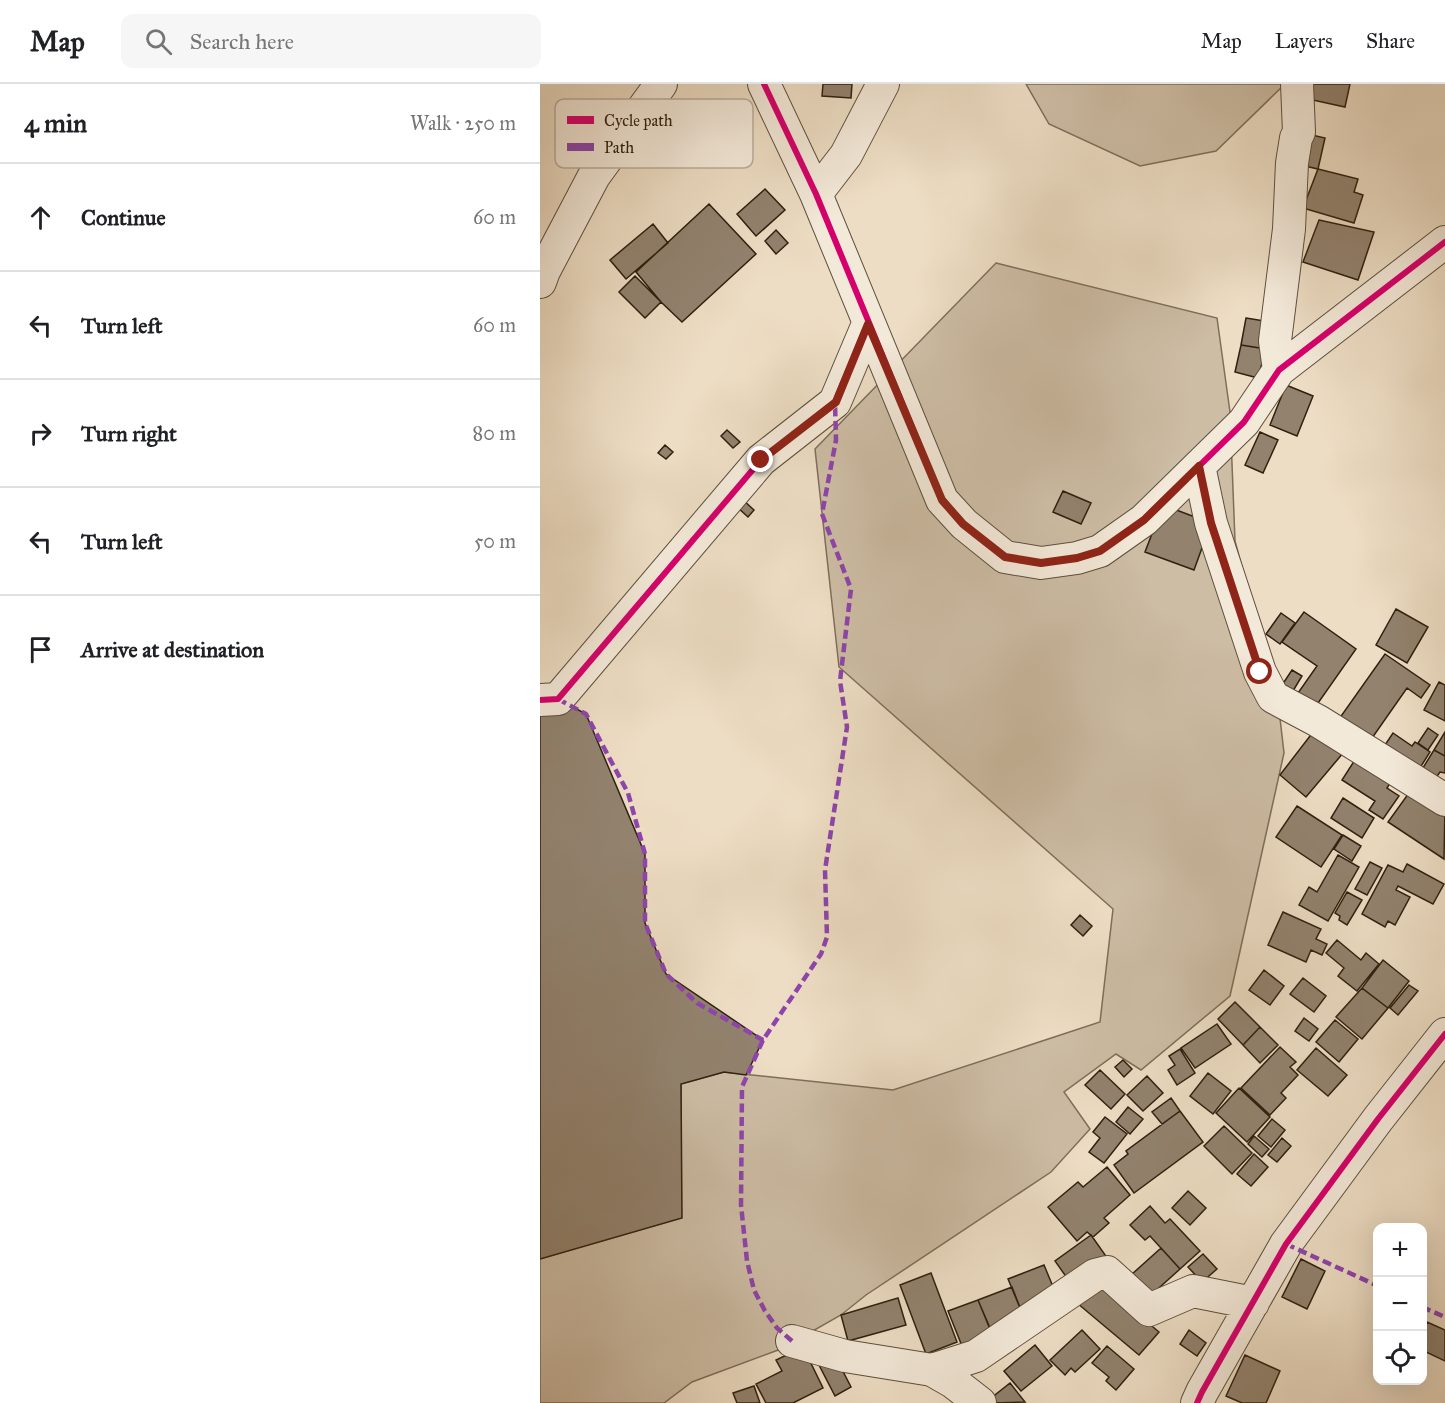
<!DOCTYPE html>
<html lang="en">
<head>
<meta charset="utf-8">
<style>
  :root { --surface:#fff; --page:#f6f6f6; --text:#202124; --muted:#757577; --line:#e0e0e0 }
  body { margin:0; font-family:"IM FELL Great Primer",serif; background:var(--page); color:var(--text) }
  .controls { position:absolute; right:18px; bottom:18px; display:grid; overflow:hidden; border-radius:12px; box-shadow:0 6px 24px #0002 }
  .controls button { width:54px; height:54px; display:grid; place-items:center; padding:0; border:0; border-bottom:2px solid var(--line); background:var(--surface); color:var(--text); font:30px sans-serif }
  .stop { position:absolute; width:18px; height:18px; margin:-14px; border:4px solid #8f2418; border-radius:50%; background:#fff }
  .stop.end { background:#8f2418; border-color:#fff; box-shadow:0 2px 6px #0008 }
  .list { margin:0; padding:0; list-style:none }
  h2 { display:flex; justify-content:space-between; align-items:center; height:78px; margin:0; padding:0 24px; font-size:26px }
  h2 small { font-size:20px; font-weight:400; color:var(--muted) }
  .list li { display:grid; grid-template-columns:39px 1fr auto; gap:18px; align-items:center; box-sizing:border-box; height:108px; padding:0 24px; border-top:2px solid var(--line) }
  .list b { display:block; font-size:22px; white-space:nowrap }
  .list em { font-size:20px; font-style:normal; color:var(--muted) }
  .icon { flex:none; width:33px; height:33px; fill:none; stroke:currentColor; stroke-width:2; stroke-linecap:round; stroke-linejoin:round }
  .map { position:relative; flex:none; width:905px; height:1319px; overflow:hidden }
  header { display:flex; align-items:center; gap:36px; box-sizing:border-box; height:84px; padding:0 30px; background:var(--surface); border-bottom:2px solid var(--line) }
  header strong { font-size:28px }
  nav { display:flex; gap:33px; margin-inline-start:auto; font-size:21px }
  .search { width:420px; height:54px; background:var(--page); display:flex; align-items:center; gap:15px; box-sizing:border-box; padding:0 21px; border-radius:12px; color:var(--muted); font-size:22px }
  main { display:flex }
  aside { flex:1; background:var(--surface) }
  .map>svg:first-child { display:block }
  .green { fill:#cdbda5; stroke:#7e6e5a; stroke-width:1.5 }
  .building { fill:#92826e; stroke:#2f2010; stroke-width:1.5 }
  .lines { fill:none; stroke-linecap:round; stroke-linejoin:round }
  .minor-casing { stroke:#5e4f3d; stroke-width:34 }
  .minor { stroke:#f3e9d9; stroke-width:32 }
  .quiet { stroke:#8e44ad; stroke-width:4.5; stroke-dasharray:9 4.5; stroke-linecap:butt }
  .cycleway-casing { stroke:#f3e9d9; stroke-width:10 }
  .cycleway { stroke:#d6006c; stroke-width:6 }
  .route { stroke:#8f2418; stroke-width:8 }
  .key { fill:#f3e9d9; stroke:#b8ad9d; stroke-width:1.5 }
  .key-label { font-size:16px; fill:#2f2010 }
</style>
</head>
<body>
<header>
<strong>Map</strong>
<div class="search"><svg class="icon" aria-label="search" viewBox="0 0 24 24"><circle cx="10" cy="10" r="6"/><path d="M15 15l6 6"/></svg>Search here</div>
<nav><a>Map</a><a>Layers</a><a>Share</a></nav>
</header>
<main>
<aside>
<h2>4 min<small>Walk · 250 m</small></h2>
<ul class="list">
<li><svg class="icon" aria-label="ahead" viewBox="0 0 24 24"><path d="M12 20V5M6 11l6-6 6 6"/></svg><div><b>Continue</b></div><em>60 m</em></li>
<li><svg class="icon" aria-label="left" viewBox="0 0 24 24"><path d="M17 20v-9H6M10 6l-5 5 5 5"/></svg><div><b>Turn left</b></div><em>60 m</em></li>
<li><svg class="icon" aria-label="right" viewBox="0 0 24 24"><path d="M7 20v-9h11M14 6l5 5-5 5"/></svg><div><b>Turn right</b></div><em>80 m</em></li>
<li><svg class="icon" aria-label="left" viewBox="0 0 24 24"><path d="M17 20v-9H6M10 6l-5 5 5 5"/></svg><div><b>Turn left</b></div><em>50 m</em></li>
<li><svg class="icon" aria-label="arrive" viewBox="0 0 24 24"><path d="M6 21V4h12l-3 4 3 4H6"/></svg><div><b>Arrive at destination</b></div></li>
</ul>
</aside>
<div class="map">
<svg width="905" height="1319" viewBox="0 0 905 1319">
  <rect width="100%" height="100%" fill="#edddc4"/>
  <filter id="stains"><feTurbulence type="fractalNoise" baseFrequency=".00333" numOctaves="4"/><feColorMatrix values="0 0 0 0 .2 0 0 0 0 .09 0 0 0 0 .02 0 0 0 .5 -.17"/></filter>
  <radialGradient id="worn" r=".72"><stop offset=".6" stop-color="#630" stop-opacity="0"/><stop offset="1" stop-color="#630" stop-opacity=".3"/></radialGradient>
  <!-- green -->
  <path class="green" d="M 486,0 L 745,0 L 676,67 L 600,82 L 509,40 Z
    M 456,179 L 677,234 L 690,328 L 695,457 L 722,557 L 736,600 L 744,669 L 690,912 L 601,986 L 576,970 L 524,1008 L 550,1045 L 511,1088 L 326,1211 L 301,1231 L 241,1265 L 152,1298 L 124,1319 L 0,1319 L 0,1175 L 141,1134 L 141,1000 L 184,988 L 353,1006 L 560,938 L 573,825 L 299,583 L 275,365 Z"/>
  <!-- building -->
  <path class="building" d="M 283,0 L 312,0 L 311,14 L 282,12 Z
    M 762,0 L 810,0 L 805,23 L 759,13 Z
    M 759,48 L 785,54 L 778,85 L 752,79 Z
    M 778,85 L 818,95 L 814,108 L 823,111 L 814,139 L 763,124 Z
    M 225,105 L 245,126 L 216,152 L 197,130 Z
    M 169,120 L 216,170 L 142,238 L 121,218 L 96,188 Z
    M 779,136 L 834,148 L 818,196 L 763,178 Z
    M 113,140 L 128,159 L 86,195 L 70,176 Z
    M 236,146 L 248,159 L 236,170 L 225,157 Z
    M 95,192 L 121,218 L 105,234 L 79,208 Z
    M 706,234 L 731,238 L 726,265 L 701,261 Z
    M 701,261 L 726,265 L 718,294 L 695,288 Z
    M 746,301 L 773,312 L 757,352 L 730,341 Z
    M 187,346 L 200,358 L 193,364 L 181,352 Z
    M 720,348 L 738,356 L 723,389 L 705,381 Z
    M 125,361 L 133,368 L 126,375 L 118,369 Z
    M 523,407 L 551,419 L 541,440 L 513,428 Z
    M 202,415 L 214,426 L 208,433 L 196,422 Z
    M 623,421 L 671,439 L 654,486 L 605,468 Z
    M 856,525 L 888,543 L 867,579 L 836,561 Z
    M 764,528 L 816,565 L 776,622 L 758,609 L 777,582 L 742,558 Z
    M 741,529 L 755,539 L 740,560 L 726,550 Z
    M 845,570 L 890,601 L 881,614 L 867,604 L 830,657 L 799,635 Z
    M 752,586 L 762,592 L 753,607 L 742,601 Z
    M 899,598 L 905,601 L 905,637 L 884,626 Z
    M 18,615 L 46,630 L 105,770 L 105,839 L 126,890 L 223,956 L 206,991 L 184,988 L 141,1000 L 142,1134 L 0,1175 L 0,616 Z
    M 780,639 L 809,662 L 766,713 L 740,691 Z
    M 888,644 L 898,651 L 888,666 L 878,659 Z
    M 905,648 L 905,672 L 894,666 Z
    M 853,649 L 872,662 L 875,658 L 890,668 L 878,687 L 843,664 Z
    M 894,666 L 905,672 L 905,689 L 900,688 L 895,695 L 881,687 Z
    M 820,668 L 855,691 L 847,704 L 859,712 L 843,735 L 829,726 L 835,717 L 802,696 Z
    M 874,702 L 905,722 L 904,775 L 848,738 Z
    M 803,714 L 834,734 L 822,754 L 791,734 Z
    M 757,722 L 802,751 L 781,783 L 736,753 Z
    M 803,751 L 821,762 L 812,777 L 794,765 Z
    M 798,771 L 819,783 L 788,837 L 759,821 L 769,803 L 777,808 Z
    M 830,778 L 842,784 L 827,811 L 815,805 Z
    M 867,780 L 904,800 L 893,820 L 858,802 L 856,806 L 870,813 L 855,841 L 848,837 L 845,843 L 822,830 L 848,781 L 863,788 Z
    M 807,808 L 822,816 L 807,841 L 799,836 L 800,832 L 795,829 Z
    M 743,828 L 781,845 L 776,855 L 787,860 L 782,871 L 771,866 L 766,878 L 728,861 Z
    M 540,831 L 552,842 L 543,852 L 531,841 Z
    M 797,856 L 821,876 L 826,869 L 839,880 L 817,907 L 798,892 L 804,884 L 786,869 Z
    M 843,876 L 869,897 L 848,924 L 822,904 Z
    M 724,886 L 744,902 L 730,921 L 709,906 Z
    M 763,894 L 786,912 L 774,928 L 750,910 Z
    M 869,901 L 878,907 L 858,931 L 850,924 Z
    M 822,904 L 848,924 L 822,955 L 796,933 Z
    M 695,918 L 720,943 L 703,961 L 678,935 Z
    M 764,934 L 778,945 L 769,957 L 755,947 Z
    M 795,936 L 818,955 L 799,978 L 776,958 Z
    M 677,940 L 691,960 L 655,984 L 641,964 Z
    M 720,943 L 738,961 L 720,979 L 703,961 Z
    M 740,963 L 756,978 L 750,983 L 758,991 L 741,1009 L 746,1014 L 730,1031 L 701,1004 Z
    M 776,964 L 807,991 L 788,1012 L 757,986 Z
    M 640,965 L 655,989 L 637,1001 L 628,986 L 635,981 L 629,972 Z
    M 583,976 L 592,985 L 584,993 L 575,983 Z
    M 560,986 L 585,1010 L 571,1025 L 545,1001 Z
    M 668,989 L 691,1007 L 673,1030 L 650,1012 Z
    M 607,992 L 623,1009 L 603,1027 L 587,1011 Z
    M 699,1004 L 730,1033 L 707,1058 L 676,1029 Z
    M 631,1014 L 640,1027 L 622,1040 L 612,1028 Z
    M 588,1023 L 603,1035 L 590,1050 L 576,1038 Z
    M 640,1027 L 663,1058 L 594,1109 L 574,1081 L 588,1070 L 586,1067 Z
    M 565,1033 L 587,1050 L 564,1079 L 549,1068 L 560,1054 L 553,1048 Z
    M 732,1035 L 745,1046 L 731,1063 L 718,1052 Z
    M 684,1042 L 712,1069 L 692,1090 L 664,1062 Z
    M 714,1052 L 729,1065 L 722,1073 L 708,1060 Z
    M 742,1054 L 751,1062 L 737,1078 L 728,1071 Z
    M 714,1070 L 728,1083 L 711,1102 L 697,1090 Z
    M 567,1083 L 590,1111 L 564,1134 L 569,1139 L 553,1153 L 547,1148 L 537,1157 L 508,1123 L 538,1098 L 543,1103 Z
    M 648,1107 L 666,1124 L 650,1141 L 632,1124 Z
    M 610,1122 L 625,1139 L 630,1135 L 660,1167 L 640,1185 L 610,1152 L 605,1156 L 590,1141 Z
    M 551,1151 L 568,1175 L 532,1201 L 515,1177 Z
    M 621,1164 L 640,1185 L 610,1212 L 591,1191 Z
    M 663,1170 L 677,1185 L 662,1198 L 648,1183 Z
    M 761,1175 L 785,1187 L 767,1225 L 742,1213 Z
    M 504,1181 L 519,1217 L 483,1231 L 468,1195 Z
    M 391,1189 L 417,1258 L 386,1270 L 360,1201 Z
    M 557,1196 L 619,1248 L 599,1271 L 537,1219 Z
    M 472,1203 L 483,1231 L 450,1244 L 438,1216 Z
    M 358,1214 L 366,1241 L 308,1257 L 301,1231 Z
    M 438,1216 L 452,1250 L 422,1262 L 408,1227 Z
    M 887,1238 L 905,1246 L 905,1277 L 882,1266 L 882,1246 Z
    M 542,1246 L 560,1265 L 535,1288 L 531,1284 L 525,1291 L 510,1276 Z
    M 649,1246 L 666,1259 L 657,1272 L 640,1260 Z
    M 495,1261 L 512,1282 L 481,1307 L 464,1287 Z
    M 567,1262 L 594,1285 L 576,1306 L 566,1297 L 569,1293 L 552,1279 Z
    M 263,1263 L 283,1304 L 253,1319 L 226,1319 L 216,1300 L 242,1287 L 236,1276 Z
    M 705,1271 L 740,1287 L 726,1319 L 702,1319 L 686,1312 Z
    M 295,1272 L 311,1303 L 295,1312 L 279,1281 Z
    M 470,1299 L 485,1318 L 453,1319 L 450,1315 Z
    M 214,1302 L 220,1319 L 197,1319 L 193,1309 Z"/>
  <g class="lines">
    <!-- minor casing -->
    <g class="minor-casing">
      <path id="minor" d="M 224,0 L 276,110 L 402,416 L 424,440 L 465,473 L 501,479 L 537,474 L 560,467 L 604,436 L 704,338 L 739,286 L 905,158
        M 276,110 L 306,71 L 343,0
        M 0,198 L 4,187 L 54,92 L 121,0
        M 739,286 L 735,257 L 749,145 L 752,79 L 756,54 L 759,48 L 757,0
        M 659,382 L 671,439 L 720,588 L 733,613 L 778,637 L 905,716
        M 0,616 L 18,615 L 221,376 L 295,318 L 328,240
        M 252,1257 L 305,1272 L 392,1286 L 413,1298 L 440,1319
        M 392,1286 L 436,1272 L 555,1191 L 567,1188 L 609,1226 L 653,1207 L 713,1219
        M 657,1319 L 662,1308 L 746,1160 L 838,1035 L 905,950"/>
    </g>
    <!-- minor -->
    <use href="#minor" class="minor"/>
    <!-- quiet -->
    <path class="quiet" d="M 18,615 L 46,630 L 88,709 L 105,770 L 105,839 L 126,890 L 157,919 L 223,956
      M 746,1160 L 838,1202
      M 882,1223 L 905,1233
      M 252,1257 L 237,1244 L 225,1227 L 214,1206 L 207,1177 L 201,1121 L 202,1003 L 223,956 L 281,870 L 287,853 L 285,786 L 307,643 L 300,597 L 311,505 L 282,430 L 296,356 L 295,318"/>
    <!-- cycleway casing -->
    <g class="cycleway-casing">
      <path id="cycleway" d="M 224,0 L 276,110 L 402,416 L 424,440 L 465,473 L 501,479 L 537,474 L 560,467 L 604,436 L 704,338 L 739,286 L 905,158
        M 0,616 L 18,615 L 221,376 L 295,318 L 328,240
        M 657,1319 L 662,1308 L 746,1160 L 838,1035 L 905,950"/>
    </g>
    <!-- cycleway -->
    <use href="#cycleway" class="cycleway"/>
  </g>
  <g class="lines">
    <!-- route -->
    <path class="route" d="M 221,376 L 296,318 L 328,240 L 402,416 L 423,440 L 465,473 L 501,479 L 537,474 L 560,467 L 604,436 L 659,382 L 671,439 L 720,588"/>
  </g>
  <!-- legend -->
  <rect x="15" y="15" width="198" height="69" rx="9" class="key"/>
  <rect x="27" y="32" width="27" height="8" fill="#d6006c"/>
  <rect x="27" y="59" width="27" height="8" fill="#8e44ad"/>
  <g class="key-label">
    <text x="64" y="42">Cycle path</text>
    <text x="64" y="69">Path</text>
  </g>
  <rect width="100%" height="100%" filter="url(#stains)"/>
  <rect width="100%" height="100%" fill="url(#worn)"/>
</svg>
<div class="controls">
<button>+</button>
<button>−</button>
<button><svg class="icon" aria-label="locate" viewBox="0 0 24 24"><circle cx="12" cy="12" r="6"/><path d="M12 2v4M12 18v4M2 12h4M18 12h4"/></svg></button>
</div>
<div class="stop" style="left:720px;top:588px"></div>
<div class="stop end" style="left:221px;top:376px"></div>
</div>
</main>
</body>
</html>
